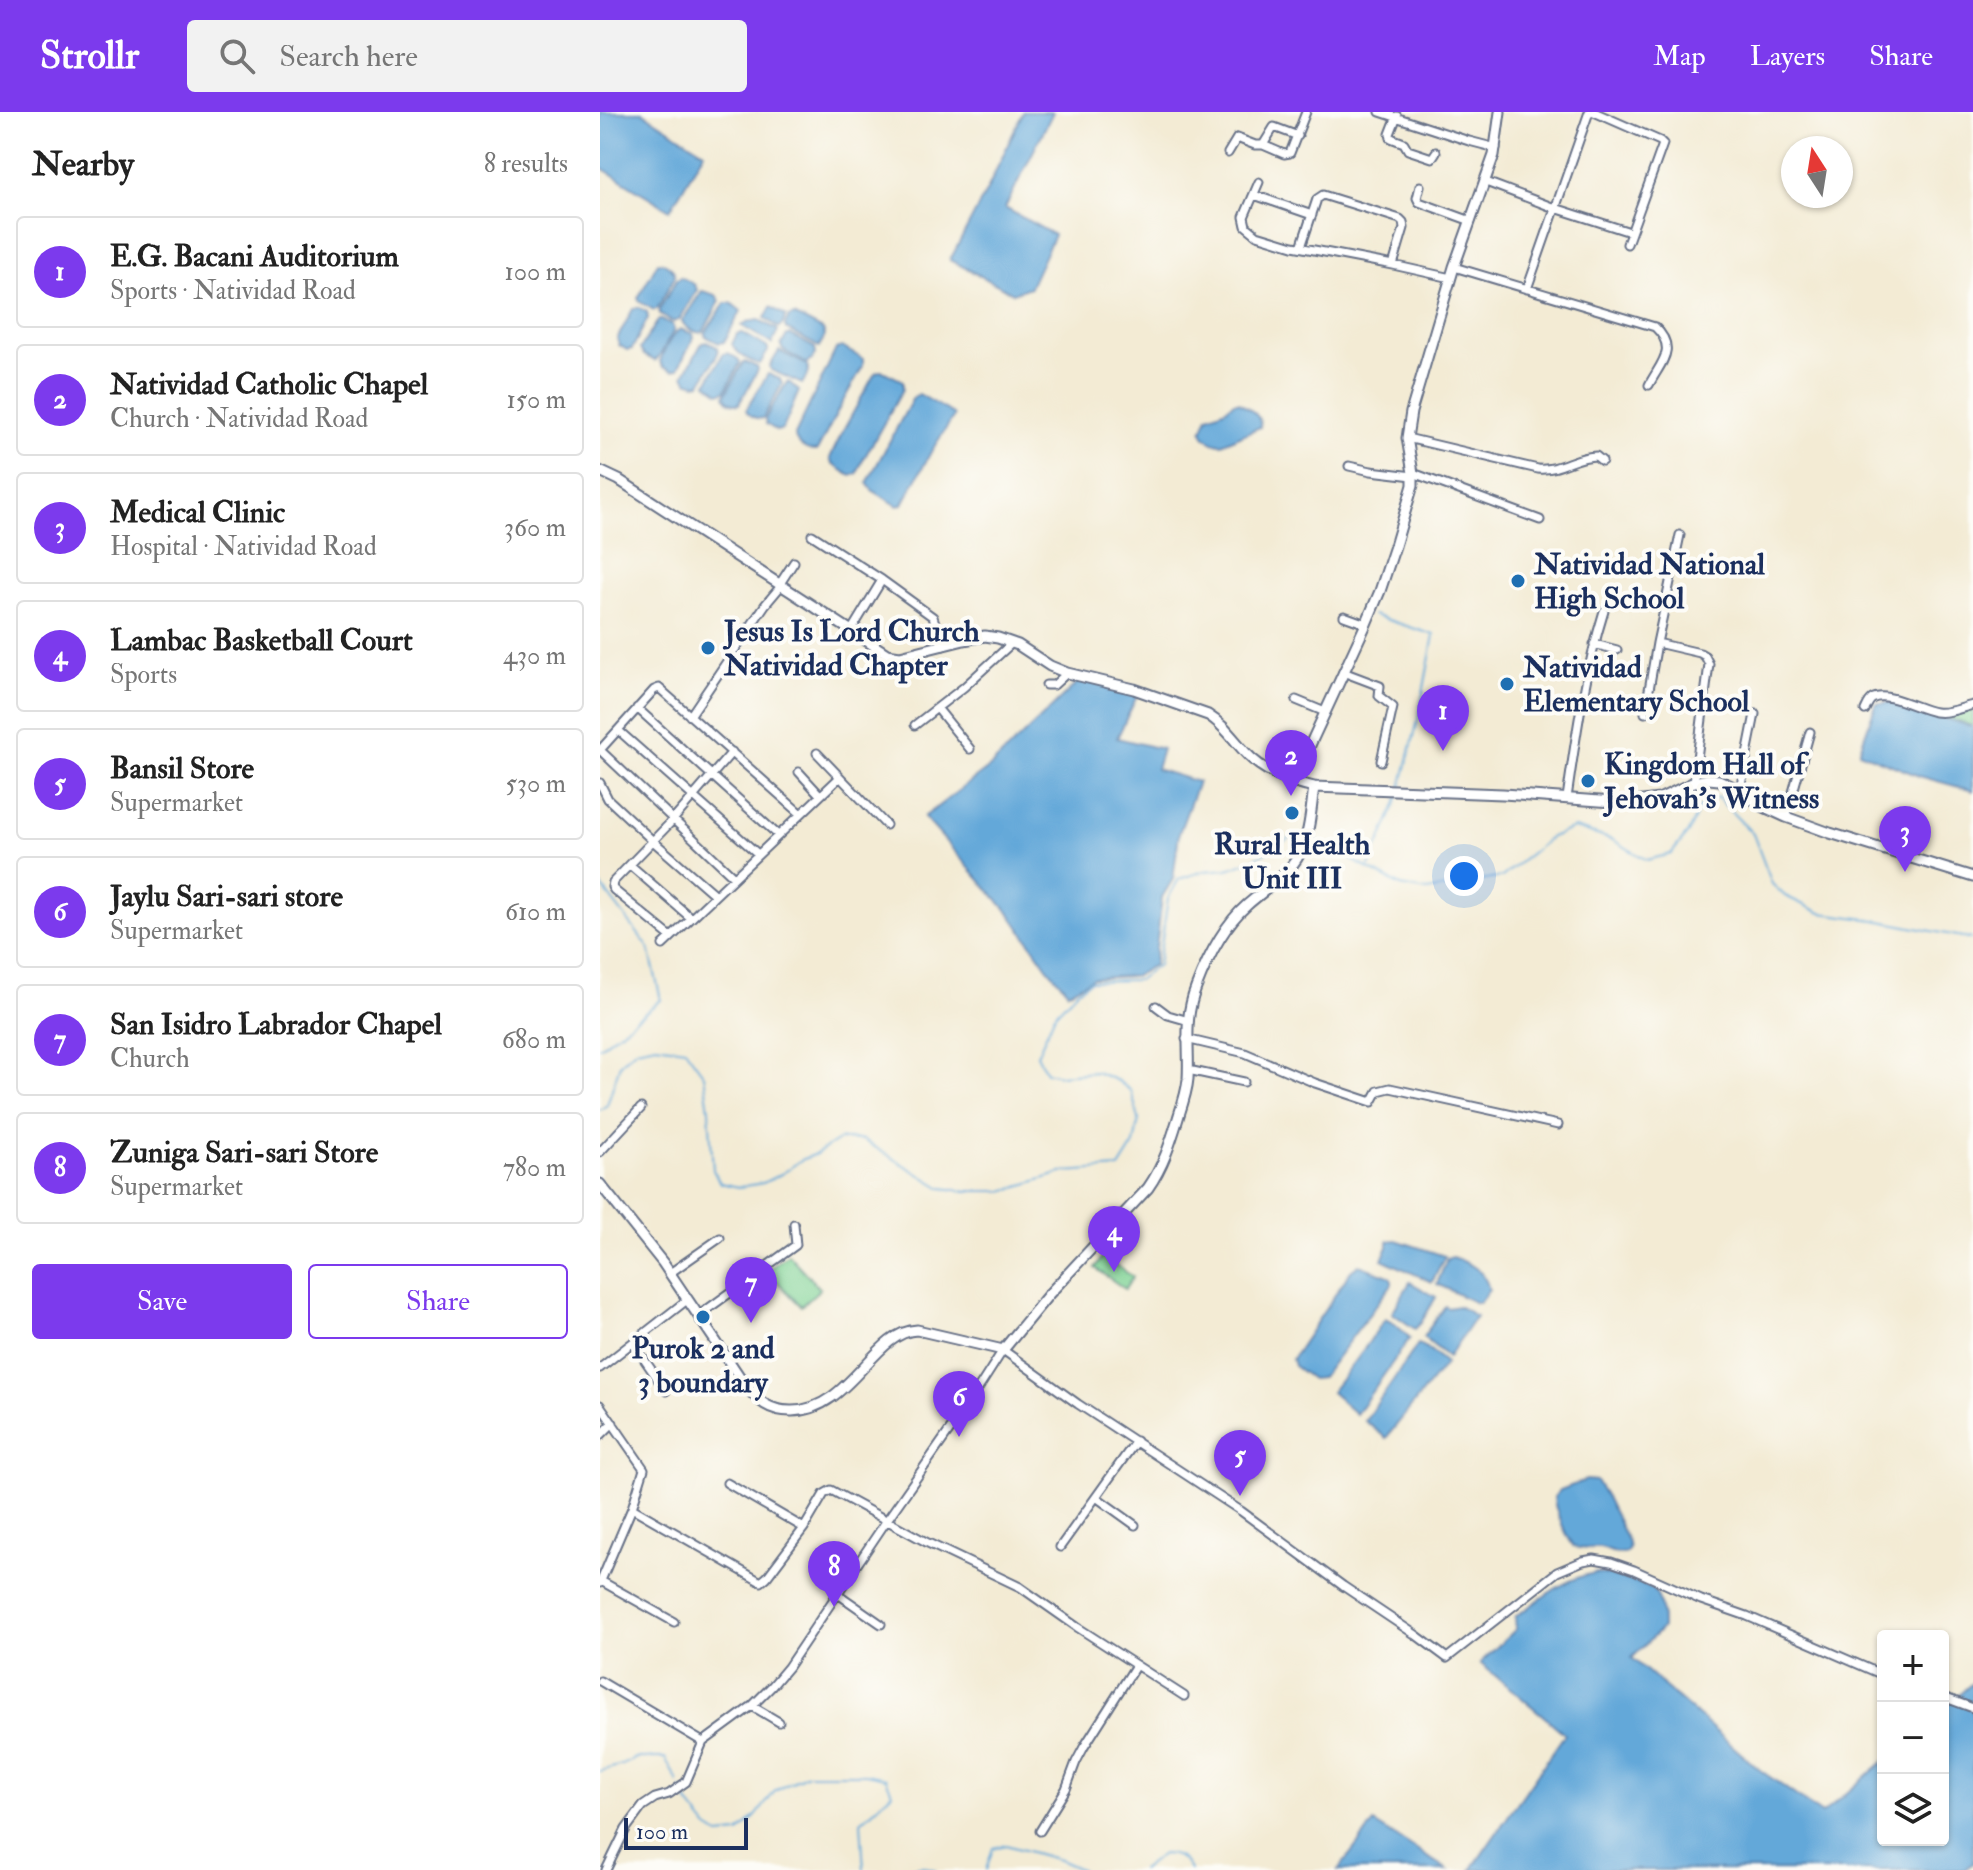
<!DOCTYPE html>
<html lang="en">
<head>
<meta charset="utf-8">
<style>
  :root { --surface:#fff; --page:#f2f2f2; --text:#222; --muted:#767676; --line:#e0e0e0; --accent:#7c3aed }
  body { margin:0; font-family:"IM FELL Double Pica",serif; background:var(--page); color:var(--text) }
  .controls { position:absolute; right:24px; bottom:24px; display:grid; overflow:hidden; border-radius:8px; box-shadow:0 2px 6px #0004 }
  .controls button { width:72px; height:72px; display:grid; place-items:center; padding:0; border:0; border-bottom:2px solid var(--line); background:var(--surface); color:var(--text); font:40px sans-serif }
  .compass { position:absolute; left:1181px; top:24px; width:72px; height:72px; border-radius:50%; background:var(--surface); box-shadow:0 2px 6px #0004; rotate:348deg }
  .scale { position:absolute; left:24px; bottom:20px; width:124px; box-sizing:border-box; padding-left:8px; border:4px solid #1b2f5e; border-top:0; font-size:22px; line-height:28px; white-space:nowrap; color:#1b2f5e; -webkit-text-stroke:6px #fdfcf7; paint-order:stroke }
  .you { position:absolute; left:864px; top:764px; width:28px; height:28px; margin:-20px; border:6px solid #fff; border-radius:50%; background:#1a73e8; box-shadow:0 0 0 12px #1a73e833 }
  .badge { display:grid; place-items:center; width:52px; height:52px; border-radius:50%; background:var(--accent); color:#fff; font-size:26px; font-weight:700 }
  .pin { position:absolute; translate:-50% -66px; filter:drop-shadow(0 2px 4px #0008) }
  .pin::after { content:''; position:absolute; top:42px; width:28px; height:24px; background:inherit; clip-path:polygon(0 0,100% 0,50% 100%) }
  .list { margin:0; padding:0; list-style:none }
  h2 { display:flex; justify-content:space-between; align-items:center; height:104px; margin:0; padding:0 32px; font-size:34px }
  h2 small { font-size:26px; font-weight:400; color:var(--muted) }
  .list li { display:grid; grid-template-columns:52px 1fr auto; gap:24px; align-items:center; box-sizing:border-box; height:112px; margin:0 16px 16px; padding:0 16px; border:2px solid var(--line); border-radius:8px }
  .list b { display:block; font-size:30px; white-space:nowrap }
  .list p { margin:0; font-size:26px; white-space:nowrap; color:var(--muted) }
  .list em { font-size:26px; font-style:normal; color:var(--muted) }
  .actions { display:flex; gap:16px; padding:24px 32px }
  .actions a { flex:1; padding:18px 0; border:2px solid var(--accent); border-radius:8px; text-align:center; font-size:28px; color:var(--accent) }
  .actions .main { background:var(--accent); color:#fff }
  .icon { flex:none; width:44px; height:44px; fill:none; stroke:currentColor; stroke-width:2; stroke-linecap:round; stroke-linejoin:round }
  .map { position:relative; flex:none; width:1373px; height:1758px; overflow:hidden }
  header { display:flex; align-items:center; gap:48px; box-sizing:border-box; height:112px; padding:0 40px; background:var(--accent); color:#fff }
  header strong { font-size:38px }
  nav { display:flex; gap:44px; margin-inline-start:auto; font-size:28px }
  .search { width:560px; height:72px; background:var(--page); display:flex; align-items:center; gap:20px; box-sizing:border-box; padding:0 28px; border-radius:8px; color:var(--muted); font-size:30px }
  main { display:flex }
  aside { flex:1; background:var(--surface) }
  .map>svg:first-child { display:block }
  .green { fill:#80d395; stroke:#4e817a; stroke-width:2 }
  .water { fill:#63a8d9; stroke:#3f6c9c; stroke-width:2 }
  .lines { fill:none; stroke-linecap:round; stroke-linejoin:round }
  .stream { stroke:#63a8d9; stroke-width:2 }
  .minor-casing { stroke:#677187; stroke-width:11 }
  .tertiary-casing { stroke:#677187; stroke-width:13 }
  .minor { stroke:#fff; stroke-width:7 }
  .tertiary { stroke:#fff; stroke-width:9 }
  .poi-dot { fill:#1f6fb2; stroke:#fdfcf7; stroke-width:3 }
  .labels { text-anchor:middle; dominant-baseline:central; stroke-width:8; stroke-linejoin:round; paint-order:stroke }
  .poi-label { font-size:30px; font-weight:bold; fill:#1b2f5e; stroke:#fdfcf7; text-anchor:start }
</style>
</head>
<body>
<header>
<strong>Strollr</strong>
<div class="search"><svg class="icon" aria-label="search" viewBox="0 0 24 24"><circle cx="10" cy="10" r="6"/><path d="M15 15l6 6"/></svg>Search here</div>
<nav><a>Map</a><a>Layers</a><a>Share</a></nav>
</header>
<main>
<aside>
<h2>Nearby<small>8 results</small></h2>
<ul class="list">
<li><span class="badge">1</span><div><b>E.G. Bacani Auditorium</b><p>Sports · Natividad Road</p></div><em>100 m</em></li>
<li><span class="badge">2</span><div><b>Natividad Catholic Chapel</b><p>Church · Natividad Road</p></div><em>150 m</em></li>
<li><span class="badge">3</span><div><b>Medical Clinic</b><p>Hospital · Natividad Road</p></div><em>360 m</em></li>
<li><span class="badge">4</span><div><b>Lambac Basketball Court</b><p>Sports</p></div><em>430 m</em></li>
<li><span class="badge">5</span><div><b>Bansil Store</b><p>Supermarket</p></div><em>530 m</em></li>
<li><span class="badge">6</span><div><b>Jaylu Sari-sari store</b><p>Supermarket</p></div><em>610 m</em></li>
<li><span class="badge">7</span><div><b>San Isidro Labrador Chapel</b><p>Church</p></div><em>680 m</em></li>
<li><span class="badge">8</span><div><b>Zuniga Sari-sari Store</b><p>Supermarket</p></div><em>780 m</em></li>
</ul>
<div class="actions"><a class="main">Save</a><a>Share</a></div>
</aside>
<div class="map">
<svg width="1373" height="1758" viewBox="0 0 1373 1758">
  <rect width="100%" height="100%" fill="#fdfcf7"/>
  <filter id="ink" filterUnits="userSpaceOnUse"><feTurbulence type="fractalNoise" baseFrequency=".0125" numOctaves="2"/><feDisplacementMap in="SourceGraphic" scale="16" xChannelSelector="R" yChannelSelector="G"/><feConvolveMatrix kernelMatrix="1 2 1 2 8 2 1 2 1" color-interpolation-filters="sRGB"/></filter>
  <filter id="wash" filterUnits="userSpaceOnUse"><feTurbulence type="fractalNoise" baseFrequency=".006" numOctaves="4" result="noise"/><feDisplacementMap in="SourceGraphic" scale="32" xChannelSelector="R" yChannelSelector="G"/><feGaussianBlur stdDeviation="1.8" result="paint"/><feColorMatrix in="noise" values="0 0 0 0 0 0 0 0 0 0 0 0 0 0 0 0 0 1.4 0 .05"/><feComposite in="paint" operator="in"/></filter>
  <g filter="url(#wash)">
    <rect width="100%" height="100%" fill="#f3ebd4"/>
    <!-- green -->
    <path class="green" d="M 1373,595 L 1373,614 L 1344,605 L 1347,602 Z
      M 188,1142 L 220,1177 L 201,1194 L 167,1159 Z
      M 503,1144 L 533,1165 L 525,1177 L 495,1156 Z"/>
    <!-- water -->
    <path class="water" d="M 0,0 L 42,0 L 104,40 L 70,98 L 0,55 Z
      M 423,0 L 453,0 L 405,96 L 454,123 L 430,175 L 413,181 L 350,148 L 387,78 Z
      M 58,150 C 65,150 75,157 75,164 L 57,197 L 54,198 L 40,190 L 38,186 Z
      M 81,165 L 95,173 L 97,178 L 79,208 L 74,210 L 60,203 L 59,198 L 77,167 Z
      M 102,179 L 116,183 L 120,189 L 103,220 C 96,222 85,216 82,209 Z
      M 125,191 L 131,191 L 141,199 L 124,230 L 119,231 L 105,224 L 105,221 Z
      M 38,195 L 47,200 L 48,206 L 32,237 L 27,238 L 19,233 L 17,227 L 33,197 Z
      M 171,195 L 186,204 L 182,213 L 178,215 L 165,206 Z
      M 194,203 L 223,218 L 225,224 L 219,235 L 186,217 L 185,213 L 189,205 Z
      M 59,207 L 72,212 L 74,218 L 60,243 L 55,249 L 44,243 L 40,237 Z
      M 159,208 L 178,218 L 172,232 L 142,214 L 147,210 Z
      M 80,217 L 93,222 L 94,225 L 78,257 L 73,259 L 63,255 L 60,250 C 63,239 71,224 80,217 Z
      M 143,221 L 168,236 L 168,239 L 160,252 C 150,250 137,242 132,232 L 137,222 Z
      M 187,223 L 191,223 L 215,236 L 216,242 L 212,248 L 206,251 L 183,238 L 181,234 Z
      M 107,230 L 117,235 L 118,241 L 101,271 L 95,272 L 87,269 L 84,263 L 102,231 Z
      M 242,235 L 263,247 L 263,254 L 242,291 L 217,339 C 209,340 195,333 195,323 L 236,237 Z
      M 179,239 L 207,253 L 209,260 L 202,272 L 171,258 L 170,254 Z
      M 128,241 L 138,247 L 140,251 L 125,279 L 119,281 L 107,271 L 123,242 Z
      M 145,250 L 157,255 L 158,258 L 139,292 C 133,293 126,289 125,283 L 143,251 Z
      M 279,259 L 283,259 L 303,269 L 303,277 L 262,350 L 257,362 L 251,364 L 232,352 L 230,346 L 243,319 L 275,261 Z
      M 168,262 L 180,267 L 182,272 L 163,306 C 157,308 148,303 146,298 Z
      M 187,270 L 190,271 L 199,279 L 183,317 L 177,319 L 166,312 L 165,307 Z
      M 319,282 L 353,302 L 354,304 L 332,338 L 303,392 L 298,394 L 272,378 L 267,371 L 313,286 Z
      M 634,290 L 638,290 C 647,296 662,302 660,315 L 622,332 C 614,332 604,327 602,319 L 608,304 L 626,297 Z
      M 477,568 L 539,580 L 517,626 L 562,637 L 556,657 L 598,670 L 579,721 L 573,767 L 562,785 L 554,853 L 535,864 L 493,866 L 468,880 L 447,855 L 411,803 L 324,705 L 391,654 L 476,572 Z
      M 1289,590 L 1373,615 L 1373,679 L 1319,664 L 1259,640 L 1276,592 Z
      M 796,1128 L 845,1144 L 832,1170 L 782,1147 L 788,1135 L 788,1129 Z
      M 852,1145 C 870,1151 885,1158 889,1178 L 879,1191 L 874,1190 L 837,1172 L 847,1147 Z
      M 759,1153 L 789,1164 L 792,1168 L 792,1172 L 721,1266 L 712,1267 L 694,1254 L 692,1247 L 751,1159 Z
      M 810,1170 L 836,1185 L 821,1211 L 815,1217 L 792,1201 Z
      M 845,1194 L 848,1196 L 858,1194 L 876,1204 L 848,1245 L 823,1225 Z
      M 785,1207 L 795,1212 L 810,1226 L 756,1302 L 731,1280 L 757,1247 Z
      M 818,1232 L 830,1238 L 846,1251 L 786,1326 L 765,1309 Z
      M 986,1368 L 996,1369 L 1005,1383 L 1027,1428 L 1029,1436 L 1026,1441 C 1016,1444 1010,1438 1000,1436 C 990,1435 982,1439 973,1434 C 965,1419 955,1402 954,1385 L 960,1378 Z
      M 997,1461 C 1009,1463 1045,1470 1053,1478 C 1062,1487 1062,1504 1062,1516 L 1032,1546 L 1160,1658 L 1222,1702 L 1283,1650 L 1283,1728 L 1343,1728 L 1343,1591 L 1349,1592 L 1373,1570 L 1373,1751 L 1364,1758 L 871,1758 L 965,1622 L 880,1551 L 916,1517 L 915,1505 C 941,1487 965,1465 997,1461 Z
      M 774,1711 L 848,1758 L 738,1758 Z"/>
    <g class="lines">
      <!-- stream -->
      <path class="stream" d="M 773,503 L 834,523 L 818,608 L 801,676
        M 711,726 L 801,774 L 827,779 L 902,765 L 951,725 L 974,716 L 1013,728 L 1047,748 L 1071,742 L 1088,721 L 1099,696 L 1117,685 L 1153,722 L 1172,772 L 1185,784 L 1221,801 L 1275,808 L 1373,827
        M 769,754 L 796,693 L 799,683
        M 0,772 L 49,836 L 61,888 L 0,935
        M 0,998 L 7,993 L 20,952 L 36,937 L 56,933 L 85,937 L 104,963 L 109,998 L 113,1058 L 120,1071 L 139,1075 L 163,1071 L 183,1061 L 201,1048 L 216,1042 L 240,1027 L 263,1028 L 342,1076 L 365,1079 L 403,1079 L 465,1060 L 519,1056 L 534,1032 L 539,1007 L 531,979 L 518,969 L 496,960 L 460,963 L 446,960 L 437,943 L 455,902 L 478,878 L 490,869 L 538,868 L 558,853 L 568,786 L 579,767 L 604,759 L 628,757 L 652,748 L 693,724 L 704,725
        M 0,1659 L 22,1653 L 36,1646 L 65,1646 L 78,1670
        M 81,1676 L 89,1692 L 108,1716 L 119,1723 L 139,1721 L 157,1703 L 175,1679 L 207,1662 L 266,1662 L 286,1666 L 292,1681 L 261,1710 L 264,1758
        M 297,1758 L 322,1754 L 335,1758
        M 386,1758 L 393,1736 L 406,1733 L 459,1748 L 482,1758
        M 541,1758 L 562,1742 C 575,1742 584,1746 590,1758"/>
    </g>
  </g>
  <g filter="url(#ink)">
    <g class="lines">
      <!-- minor casing -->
      <g class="minor-casing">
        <path id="minor" d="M 780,0 L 869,29 L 896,36
          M 994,0 L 1060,29 L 1063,32 L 1027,132
          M 797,4 L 790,22 L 791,26 L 804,31 L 808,38 L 832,46 L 836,40
          M 698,24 L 674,15 L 663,33 L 684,42 L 690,41 L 706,0
          M 628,41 L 637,26 L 655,33 L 663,33
          M 659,70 L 644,105 L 646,114 L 657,123 L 693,134 L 793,153 L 851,166
          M 886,70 L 952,95 L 1030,120
          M 820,74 L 817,86 L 819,90 L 871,109
          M 654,83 L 712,103
          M 701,135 L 717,87 L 723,83 L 800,107 L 803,110 L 804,116 L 793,153
          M 854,155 L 1055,215 C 1078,237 1061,250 1049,273
          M 927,177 L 989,0
          M 807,326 L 938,357 C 960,359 975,344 996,344 L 1002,349
          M 749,354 L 771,359 L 813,364
          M 813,361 L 940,408
          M 212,423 L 282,468 L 251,519
          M 282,468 L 333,505 L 343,534
          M 179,473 L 194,450
          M 744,504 L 766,512
          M 1057,531 L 1080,423
          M 994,532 L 1017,538
          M 743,560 L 780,574 L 779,584 L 793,595 L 781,649
          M 446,573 L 454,573 L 467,561
          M 696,588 L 725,600
          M 37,596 L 178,723
          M 337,596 L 370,637
          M 1265,598 C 1267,594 1269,589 1272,587 C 1286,578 1319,598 1335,600 C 1348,602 1361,596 1373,593
          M 1045,601 L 1057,531 L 1100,541 L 1105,544 L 1109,552 L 1094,670
          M 90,604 L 165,493 L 181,474
          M 315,613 L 364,575 L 412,531
          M 18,618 L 158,742
          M 0,638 L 54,578 L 59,576 L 201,702
          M 0,638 L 134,765
          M 217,641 L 286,713
          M 199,660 L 220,683
          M 0,671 L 8,687 L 53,729 L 115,783
          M 1140,678 L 1155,602
          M 967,686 C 976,623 985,560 1004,499
          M 1186,705 L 1210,620
          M 30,753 L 91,806
          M 71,825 L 14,778 L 12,775 L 13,770 L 73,708 L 132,640
          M 63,833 L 240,665
          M 556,894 L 568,903 L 589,909
          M 586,927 L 645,941 L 715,971 L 772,990 L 778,979 L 790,976 L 958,1013
          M 588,958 L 644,970
          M 0,1040 L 41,996
          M 70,1161 L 120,1126
          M 98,1204 L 196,1133 L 194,1112
          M 33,1231 L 66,1279
          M 0,1256 L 87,1188
          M 0,1293 L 44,1357 L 32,1396 L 0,1471
          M 0,1324 L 13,1311
          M 127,1371 L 204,1416
          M 496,1385 L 535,1413
          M 32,1396 L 161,1470 L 167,1465 L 204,1416 L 224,1382 L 231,1378 L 328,1431 L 420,1475 L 477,1515 L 584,1584
          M 460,1435 L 536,1329
          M 1,1469 L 74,1510
          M 238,1482 L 281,1512
          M 0,1569 L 103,1630
          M 1343,1585 L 1373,1596
          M 152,1594 L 179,1610
          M 440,1719 L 466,1677 L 476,1650 L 484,1635 L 536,1553
          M 6,1758 L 26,1717 L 43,1694 L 55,1686 L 69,1682 L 86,1670 L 103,1630 L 152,1594 L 172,1574 L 188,1555 L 287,1408 L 373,1285 L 403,1238 L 478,1292 L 641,1399 L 743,1474 L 816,1523 L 847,1546 L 957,1460 L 983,1449 L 994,1447 L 1011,1450 L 1034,1458 L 1101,1488 L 1147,1504 L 1283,1563"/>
      </g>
      <!-- tertiary casing -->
      <g class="tertiary-casing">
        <path id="tertiary" d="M 0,359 L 19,368 L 287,542 L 300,544 L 364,528 L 385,524 L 398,526 L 418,533 L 450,554 L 467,561 L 534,577 L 608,603 C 623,612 633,627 645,640 C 663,660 688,669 714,675 L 903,682 L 1027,691 L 1059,687 L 1094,670 L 1109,667 L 1119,668 L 1140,678 L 1162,694 L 1186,705 L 1230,721 L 1373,765
          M 693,670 L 766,512 L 780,479 L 795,434 L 813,373 L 813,361 L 807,326 L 811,300 L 854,155 L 894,43 L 900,0
          M 0,1072 L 63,1151 L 145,1273 C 158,1289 169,1299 191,1299 C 249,1300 274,1219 317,1218 L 403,1238 L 449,1182 L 548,1076 C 564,1053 571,1029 579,1003 C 583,991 587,979 588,967 C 590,934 583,909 596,876 C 607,847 624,813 647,793 C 665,777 689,763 700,741 C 710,722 711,696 714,675"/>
      </g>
      <!-- minor -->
      <use href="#minor" class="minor"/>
      <!-- tertiary -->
      <use href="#tertiary" class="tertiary"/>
    </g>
  </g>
  <!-- markers -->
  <g class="poi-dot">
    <circle cx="918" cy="469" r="8"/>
    <circle cx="108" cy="536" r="8"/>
    <circle cx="907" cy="572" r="8"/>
    <circle cx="988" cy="669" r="8"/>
    <circle cx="692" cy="701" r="8"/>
    <circle cx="103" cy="1205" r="8"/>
  </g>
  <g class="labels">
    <!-- poi labels -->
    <g class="poi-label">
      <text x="934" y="452">Natividad National<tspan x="934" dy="34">High School</tspan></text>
      <text x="124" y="519">Jesus Is Lord Church<tspan x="124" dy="34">Natividad Chapter</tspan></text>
      <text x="923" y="555">Natividad<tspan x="923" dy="34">Elementary School</tspan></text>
      <text x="1004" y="652">Kingdom Hall of<tspan x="1004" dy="34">Jehovah's Witness</tspan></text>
      <text x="692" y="732" text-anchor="middle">Rural Health<tspan x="692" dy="34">Unit III</tspan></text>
      <text x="103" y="1236" text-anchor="middle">Purok 2 and<tspan x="103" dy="34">3 boundary</tspan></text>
    </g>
  </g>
</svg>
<div class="controls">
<button>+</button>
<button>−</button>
<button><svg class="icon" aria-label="layers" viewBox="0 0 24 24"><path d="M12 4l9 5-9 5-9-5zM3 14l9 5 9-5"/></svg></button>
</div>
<svg class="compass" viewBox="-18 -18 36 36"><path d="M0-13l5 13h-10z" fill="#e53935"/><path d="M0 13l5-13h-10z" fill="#767676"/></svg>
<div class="scale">100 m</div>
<div class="you"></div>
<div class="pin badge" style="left:843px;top:639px">1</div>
<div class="pin badge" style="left:691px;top:684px">2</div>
<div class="pin badge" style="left:1305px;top:760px">3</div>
<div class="pin badge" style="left:514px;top:1160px">4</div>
<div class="pin badge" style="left:640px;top:1384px">5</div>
<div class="pin badge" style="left:359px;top:1325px">6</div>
<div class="pin badge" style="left:151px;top:1211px">7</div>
<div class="pin badge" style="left:234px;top:1495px">8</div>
</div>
</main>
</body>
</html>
